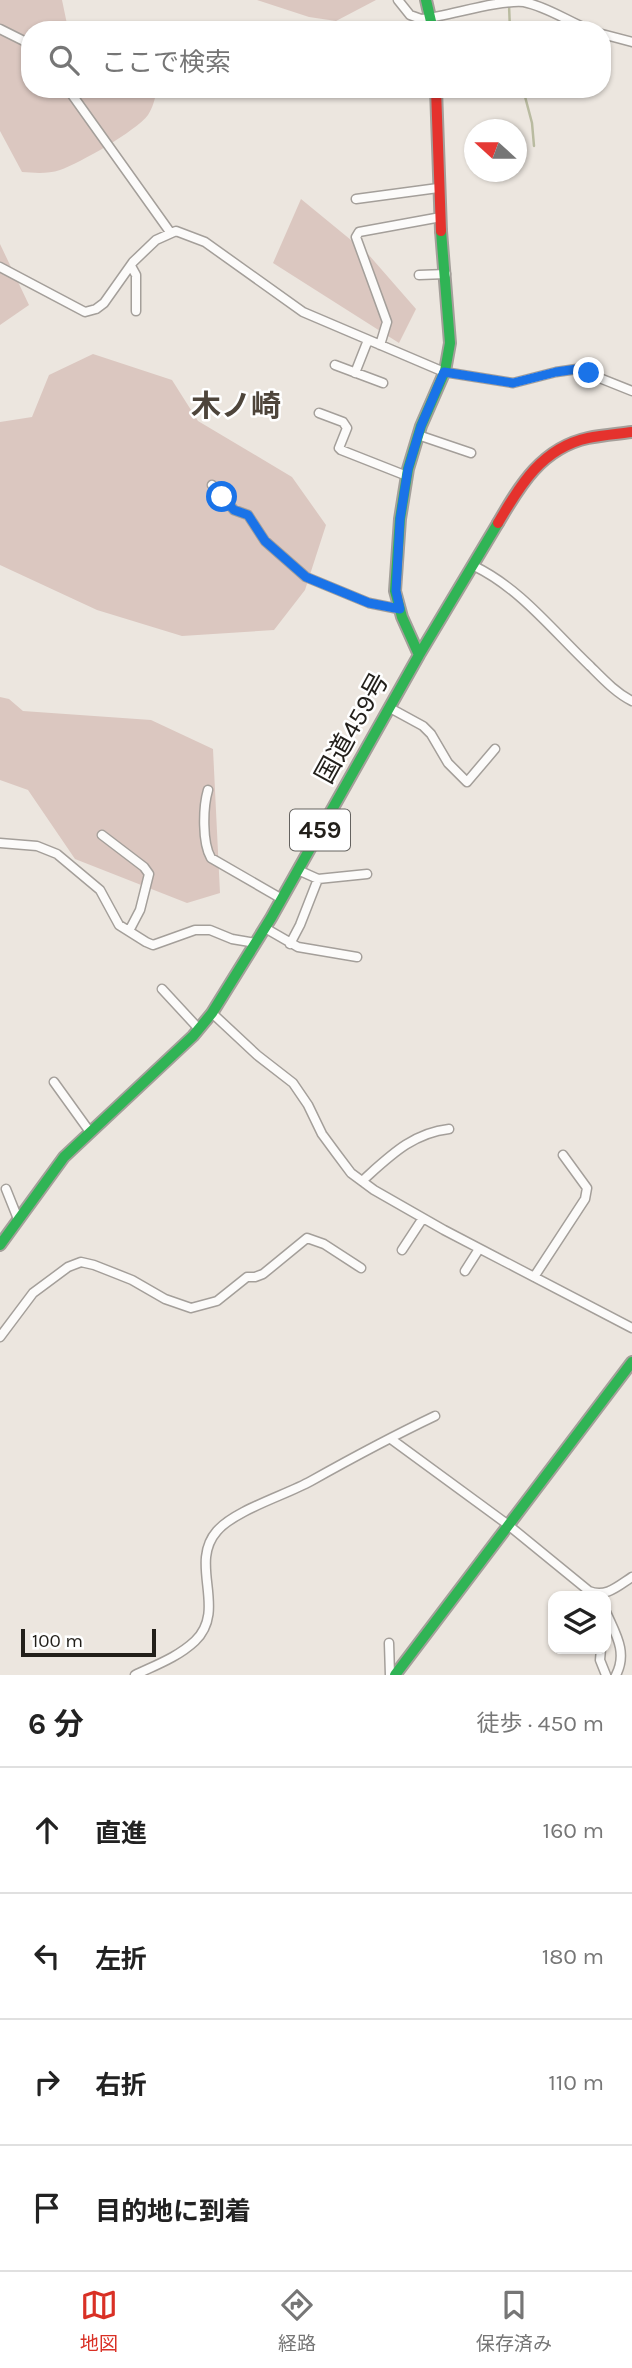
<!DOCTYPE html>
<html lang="ja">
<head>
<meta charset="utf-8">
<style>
  :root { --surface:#fff; --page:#f6f6f6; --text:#222; --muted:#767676; --line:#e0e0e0; --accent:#d93025 }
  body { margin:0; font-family:Karla,"Noto Sans JP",sans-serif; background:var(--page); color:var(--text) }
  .controls { position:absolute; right:21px; bottom:21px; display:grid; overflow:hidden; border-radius:14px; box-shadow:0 2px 5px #0004 }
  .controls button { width:63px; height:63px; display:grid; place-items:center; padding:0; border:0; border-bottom:2px solid var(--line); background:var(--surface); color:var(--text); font:35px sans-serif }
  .compass { position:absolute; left:464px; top:119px; width:63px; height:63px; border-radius:50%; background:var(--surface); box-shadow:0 2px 5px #0004; rotate:291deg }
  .scale { position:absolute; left:21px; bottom:18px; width:135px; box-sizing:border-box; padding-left:7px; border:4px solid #221f1a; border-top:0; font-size:19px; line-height:24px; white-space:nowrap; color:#221f1a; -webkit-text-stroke:5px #fff; paint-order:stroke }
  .stop { position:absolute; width:21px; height:21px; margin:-16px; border:5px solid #1a73e8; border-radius:50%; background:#fff }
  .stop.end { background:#1a73e8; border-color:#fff; box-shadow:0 2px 7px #0008 }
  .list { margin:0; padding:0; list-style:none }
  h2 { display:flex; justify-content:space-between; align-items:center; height:91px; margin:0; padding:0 28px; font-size:30px }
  h2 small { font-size:23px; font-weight:400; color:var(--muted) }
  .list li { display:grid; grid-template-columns:46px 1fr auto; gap:21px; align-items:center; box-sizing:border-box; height:126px; padding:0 28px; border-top:2px solid var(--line) }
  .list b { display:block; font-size:26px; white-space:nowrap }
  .list em { font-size:23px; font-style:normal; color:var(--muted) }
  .icon { flex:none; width:38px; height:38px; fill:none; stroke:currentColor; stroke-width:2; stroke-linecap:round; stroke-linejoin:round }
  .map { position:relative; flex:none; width:632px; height:1675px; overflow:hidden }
  .search { position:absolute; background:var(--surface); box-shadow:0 2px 5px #0004; left:21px; right:21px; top:21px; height:77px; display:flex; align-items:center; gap:18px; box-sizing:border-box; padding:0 24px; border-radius:28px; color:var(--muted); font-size:26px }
  .sheet { height:595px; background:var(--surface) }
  nav { display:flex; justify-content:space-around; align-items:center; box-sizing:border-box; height:98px; border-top:2px solid var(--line); background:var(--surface); font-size:19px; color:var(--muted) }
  nav a { display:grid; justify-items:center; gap:4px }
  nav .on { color:var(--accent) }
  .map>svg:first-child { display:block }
  .green { fill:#dbc7c0 }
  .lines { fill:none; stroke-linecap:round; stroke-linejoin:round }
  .stream { stroke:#b9bba0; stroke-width:2.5 }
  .street-casing { stroke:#a49f9a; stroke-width:11 }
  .fast-casing { stroke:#a49f9a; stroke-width:14 }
  .jam-casing { stroke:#a49f9a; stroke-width:14 }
  .street { stroke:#fcfbfa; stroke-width:8 }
  .fast { stroke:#30b455; stroke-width:10 }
  .jam { stroke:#e5322d; stroke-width:10 }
  .route { stroke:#1a73e8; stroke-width:9 }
  .labels { text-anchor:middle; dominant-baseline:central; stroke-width:5; stroke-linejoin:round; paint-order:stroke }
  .shield { fill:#fff; stroke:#64625f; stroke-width:2 }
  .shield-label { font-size:24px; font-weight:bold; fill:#221f1a }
  .street-label { font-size:26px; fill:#221f1a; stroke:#fff }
  .quarter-label { font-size:30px; font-weight:bold; fill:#4e453b; stroke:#fff }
</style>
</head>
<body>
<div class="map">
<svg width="632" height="1675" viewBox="0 0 632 1675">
  <rect width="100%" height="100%" fill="#ece6df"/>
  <!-- green -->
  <path class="green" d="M 0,0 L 62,0 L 67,24 L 72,30 L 30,30 L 30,89 L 157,89 C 155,99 153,107 148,115 C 136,131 80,163 60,170 C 48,174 35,173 22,172 L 0,131 Z
    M 257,0 L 376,0 L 336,21 L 309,17 Z
    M 301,199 L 368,254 L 416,309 L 399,343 L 273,263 Z
    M 0,244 L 29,305 L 0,325 Z
    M 93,354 L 172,380 L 198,421 L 292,477 L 326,525 L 305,590 L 274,630 L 182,636 L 97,610 L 0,565 L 0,422 L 32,417 L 49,375 Z
    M 0,697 L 9,699 L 23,711 L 151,720 L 213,749 L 220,893 L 187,903 L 75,859 L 28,790 L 0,780 Z"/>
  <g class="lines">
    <!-- stream -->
    <path class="stream" d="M 509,5 L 510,30
      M 523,89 L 532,123 L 534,146"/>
    <!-- street casing -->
    <g class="street-casing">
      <path id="street" d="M 398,0 L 410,15 L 421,19 C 451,16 494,0 524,2 C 548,7 567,21 590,30
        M 0,29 L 30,44
        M 412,30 L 420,23 L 429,22
        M 602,34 L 632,42
        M 68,89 L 170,232
        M 356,199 L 438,188
        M 131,266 L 136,275 L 136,311
        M 0,267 L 85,312 L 96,309 L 104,303 L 133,262 L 156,240 L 176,231 L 205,242 L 303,312 L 444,372 L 513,383 L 556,372 L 577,369 L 632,391
        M 419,275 L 446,274
        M 380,345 L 387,322 L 356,237 L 359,232 L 441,217
        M 335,365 L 383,383
        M 355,373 L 368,340
        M 319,413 L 343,422 L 347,428 L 339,448 L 341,450 L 407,476
        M 418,435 L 471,453
        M 212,485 L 234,510 L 248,515 L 265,541 L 306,577 L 369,603 L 399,609
        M 474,566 C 520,588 553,631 590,666 C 603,679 616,693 632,701
        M 390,708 L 423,726 L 431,734 L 448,763 L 467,782 L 495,749
        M 208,790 C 203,807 202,843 211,858 L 282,899
        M 102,835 L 144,867 L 149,874 L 140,910 L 129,931
        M 0,843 L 37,846 L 57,854 L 100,890 L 119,925 L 146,942 L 153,945 L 195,930 L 210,930 L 232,939 L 256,943
        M 298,870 L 318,879 L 367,874
        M 265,928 L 298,947 L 357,957
        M 290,944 L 300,925 L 318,879
        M 162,989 L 199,1029
        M 212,1013 L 257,1055 L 293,1083 L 308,1105 L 322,1134 L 336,1153 L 351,1173 L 374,1190 L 444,1230 L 632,1328
        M 54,1082 L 90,1132
        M 362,1181 C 389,1157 412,1133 449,1129
        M 6,1189 L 18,1219
        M 402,1250 L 423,1218
        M 465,1271 L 479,1249
        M 534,1277 L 585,1199 L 587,1188 L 563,1155
        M 0,1337 L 33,1293 L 68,1267 L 81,1262 L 94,1265 L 132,1280 L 165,1299 L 191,1308 L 217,1301 L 247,1277 L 255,1277 L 263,1274 L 307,1238 L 324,1244 L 361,1268
        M 391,1439 L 507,1524 L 589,1591 C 606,1598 618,1586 632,1577
        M 606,1612 C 615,1633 628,1652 616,1675
        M 389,1643 L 390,1675
        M 601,1649 L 600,1660 L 606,1675
        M 135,1675 C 156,1665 178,1657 195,1641 C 228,1609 188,1564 217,1531 C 235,1510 286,1495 311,1481 C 352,1458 393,1436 435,1416"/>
    </g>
    <!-- fast casing -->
    <g class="fast-casing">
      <path id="fast" d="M 426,0 L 433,30
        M 419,655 L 402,617 L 395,591 L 400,519 L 408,469 L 421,426 L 445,371 L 450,343 L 441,231
        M 0,1245 L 64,1157 L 193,1036 L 212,1013 L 271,918 L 419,655 L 498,523
        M 395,1675 L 632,1362"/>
    </g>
    <!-- jam casing -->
    <g class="jam-casing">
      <path id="jam" d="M 436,89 L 441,231
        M 498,523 C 520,485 542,448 588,438 C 602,435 617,434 632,432"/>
    </g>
    <!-- street -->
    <use href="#street" class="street"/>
    <!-- fast -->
    <use href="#fast" class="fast"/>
    <!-- jam -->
    <use href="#jam" class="jam"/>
  </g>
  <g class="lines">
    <!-- route -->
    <path class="route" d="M 222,497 L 234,510 L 248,515 L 265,541 L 306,577 L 369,603 L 400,609 L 396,591 L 400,519 L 408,469 L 421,426 L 444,372 L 513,383 L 556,372 L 577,369 L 589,373"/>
  </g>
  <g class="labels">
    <!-- shield labels -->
    <rect class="shield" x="290" y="809.5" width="60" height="41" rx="5"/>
    <g class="shield-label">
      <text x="320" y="830">459</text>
    </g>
    <!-- street labels -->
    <g class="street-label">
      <text transform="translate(352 728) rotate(-61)">国道459号</text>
    </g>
    <!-- quarter labels -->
    <g class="quarter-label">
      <text x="236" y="406">木ノ崎</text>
    </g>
  </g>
</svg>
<div class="controls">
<button><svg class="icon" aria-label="layers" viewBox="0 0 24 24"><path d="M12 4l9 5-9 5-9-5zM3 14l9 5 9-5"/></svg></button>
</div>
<svg class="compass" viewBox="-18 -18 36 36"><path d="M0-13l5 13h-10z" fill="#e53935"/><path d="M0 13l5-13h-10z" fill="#767676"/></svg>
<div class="scale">100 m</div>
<div class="stop" style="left:222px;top:497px"></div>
<div class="stop end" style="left:589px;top:373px"></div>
<div class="search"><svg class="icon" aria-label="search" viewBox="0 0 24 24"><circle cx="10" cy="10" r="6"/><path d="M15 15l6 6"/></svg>ここで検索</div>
</div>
<section class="sheet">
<h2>6 分<small>徒歩 · 450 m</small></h2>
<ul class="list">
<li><svg class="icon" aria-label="ahead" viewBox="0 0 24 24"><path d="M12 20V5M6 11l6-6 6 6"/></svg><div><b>直進</b></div><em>160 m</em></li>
<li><svg class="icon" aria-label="left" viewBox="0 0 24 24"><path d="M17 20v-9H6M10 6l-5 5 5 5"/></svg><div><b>左折</b></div><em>180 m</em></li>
<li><svg class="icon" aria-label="right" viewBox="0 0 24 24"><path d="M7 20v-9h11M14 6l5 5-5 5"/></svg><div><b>右折</b></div><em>110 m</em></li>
<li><svg class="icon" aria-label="arrive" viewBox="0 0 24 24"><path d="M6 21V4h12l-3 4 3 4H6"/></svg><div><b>目的地に到着</b></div></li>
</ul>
</section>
<nav>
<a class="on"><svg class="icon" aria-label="map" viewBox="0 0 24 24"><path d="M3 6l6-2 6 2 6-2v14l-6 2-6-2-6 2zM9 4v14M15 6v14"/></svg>地図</a>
<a><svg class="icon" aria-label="directions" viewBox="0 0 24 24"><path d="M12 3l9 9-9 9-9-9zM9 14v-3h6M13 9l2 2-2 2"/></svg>経路</a>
<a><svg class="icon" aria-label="saved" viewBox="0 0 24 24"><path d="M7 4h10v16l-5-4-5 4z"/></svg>保存済み</a>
</nav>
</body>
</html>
